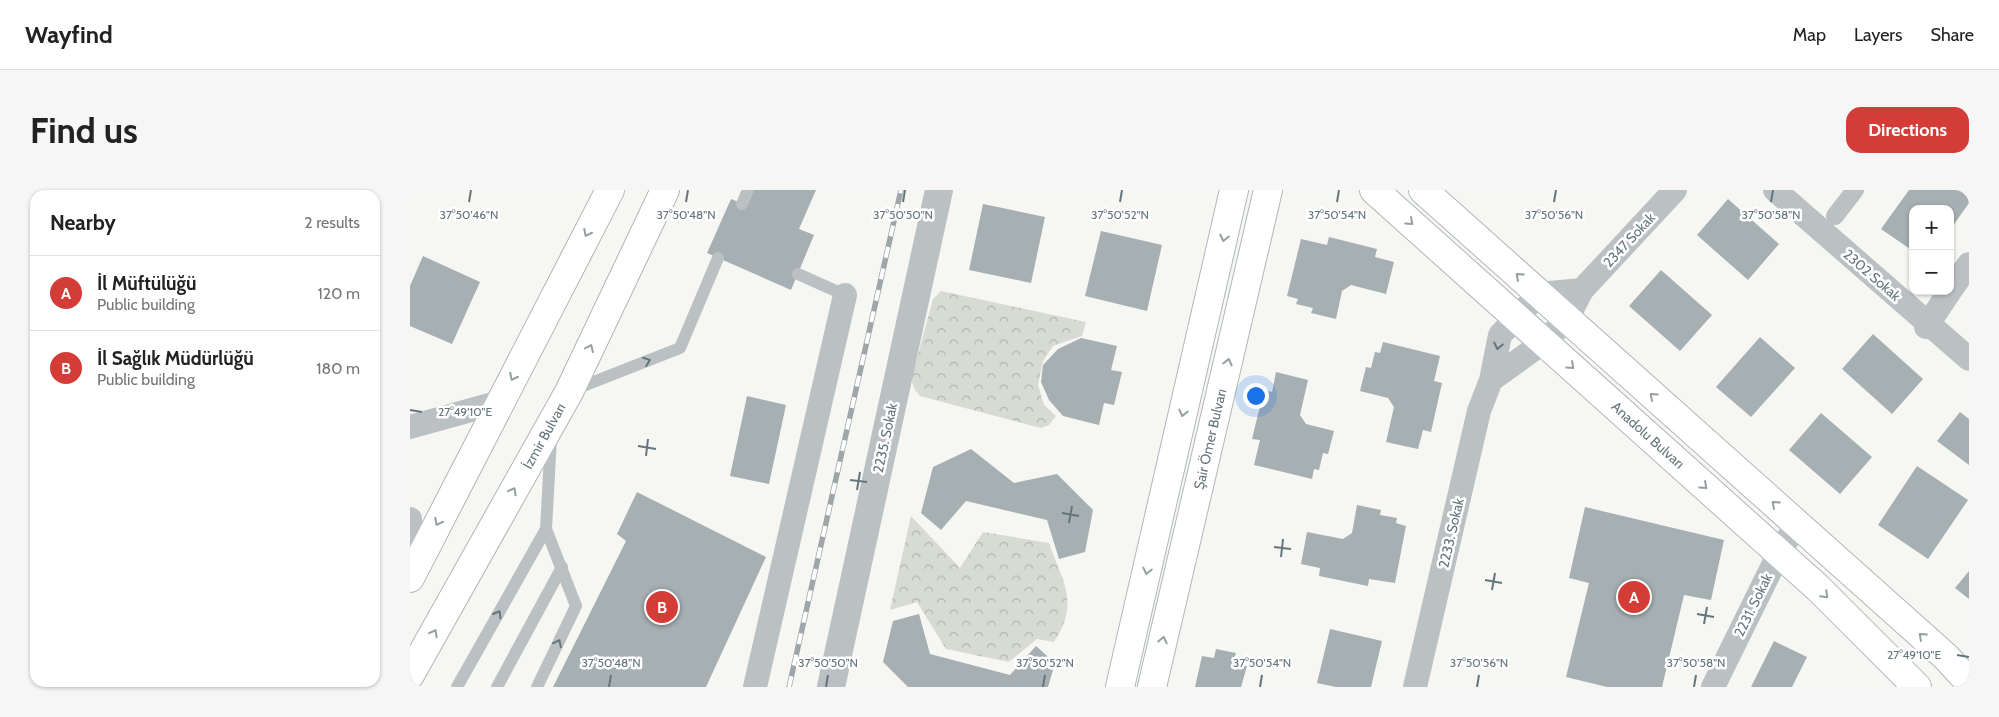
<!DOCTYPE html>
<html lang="en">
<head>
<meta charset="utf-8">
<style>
  :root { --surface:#fff; --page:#f6f6f6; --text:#222; --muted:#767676; --line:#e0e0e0; --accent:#d33c37 }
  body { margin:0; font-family:Cabin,sans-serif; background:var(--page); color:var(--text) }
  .controls { position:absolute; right:15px; top:15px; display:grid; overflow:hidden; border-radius:10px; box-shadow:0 1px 4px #0004 }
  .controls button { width:45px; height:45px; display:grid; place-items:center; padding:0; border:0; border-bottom:1px solid var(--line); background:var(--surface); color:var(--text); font:25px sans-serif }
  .you { position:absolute; left:845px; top:205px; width:18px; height:18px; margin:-12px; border:4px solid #fff; border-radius:50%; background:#1a73e8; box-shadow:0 0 0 8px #1a73e833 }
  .badge { display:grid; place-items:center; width:32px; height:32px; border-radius:50%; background:var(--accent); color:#fff; font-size:16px; font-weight:700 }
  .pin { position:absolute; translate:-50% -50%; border:2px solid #fff; box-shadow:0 1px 5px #0006 }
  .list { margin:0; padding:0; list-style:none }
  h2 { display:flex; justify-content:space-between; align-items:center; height:65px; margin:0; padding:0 20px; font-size:21px }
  h2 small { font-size:16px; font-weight:400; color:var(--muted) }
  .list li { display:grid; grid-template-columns:32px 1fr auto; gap:15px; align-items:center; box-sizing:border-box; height:75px; padding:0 20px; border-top:1px solid var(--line) }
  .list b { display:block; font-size:19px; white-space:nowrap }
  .list p { margin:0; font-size:16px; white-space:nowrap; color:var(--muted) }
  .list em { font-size:16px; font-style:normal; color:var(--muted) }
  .map { position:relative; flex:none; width:1559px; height:497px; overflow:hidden; border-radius:15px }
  header { display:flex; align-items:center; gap:30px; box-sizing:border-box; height:70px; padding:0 25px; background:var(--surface); border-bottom:1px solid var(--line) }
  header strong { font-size:24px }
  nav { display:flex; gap:28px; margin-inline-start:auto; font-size:18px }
  .intro { display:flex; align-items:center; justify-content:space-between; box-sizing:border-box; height:120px; padding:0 30px }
  h1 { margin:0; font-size:35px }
  .button { padding:12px 22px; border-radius:15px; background:var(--accent); color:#fff; font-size:18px; font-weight:700 }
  main { display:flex; gap:30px; padding:0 30px }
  aside { flex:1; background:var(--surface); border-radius:15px; box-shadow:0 1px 4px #0004 }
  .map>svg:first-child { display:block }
  .park { fill:url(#park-crowns) }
  .building { fill:#a6afb2 }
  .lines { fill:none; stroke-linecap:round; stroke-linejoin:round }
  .secondary-casing { stroke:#b0b7ba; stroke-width:30 }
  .trunk-casing { stroke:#b1b6b8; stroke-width:30 }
  .service { stroke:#bbc1c3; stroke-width:12 }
  .pedestrian { stroke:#bbc1c3; stroke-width:18 }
  .minor { stroke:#bbc1c3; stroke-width:24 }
  .tertiary { stroke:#bbc1c3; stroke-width:28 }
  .secondary { stroke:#fff; stroke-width:28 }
  .trunk { stroke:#fff; stroke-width:28 }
  .rail-casing { stroke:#9ea6a9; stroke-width:5.5 }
  .rail { stroke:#fff; stroke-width:4; stroke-dasharray:11; stroke-linecap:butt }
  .oneway { stroke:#929fa3 }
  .oneway2 { stroke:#64767c }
  .ticks { fill:none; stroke:#64767c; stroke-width:2 }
  .labels { text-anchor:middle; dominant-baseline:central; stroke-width:5; stroke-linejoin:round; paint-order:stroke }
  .street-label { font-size:14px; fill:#64767c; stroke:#fff }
  .ticks-label { font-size:12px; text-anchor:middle; fill:#64767c; stroke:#fff; stroke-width:5; stroke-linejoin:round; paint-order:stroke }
</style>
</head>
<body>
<header>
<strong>Wayfind</strong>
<nav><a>Map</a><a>Layers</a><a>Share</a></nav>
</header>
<div class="intro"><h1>Find us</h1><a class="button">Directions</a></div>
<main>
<aside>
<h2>Nearby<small>2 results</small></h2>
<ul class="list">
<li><span class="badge">A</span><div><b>İl Müftülüğü</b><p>Public building</p></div><em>120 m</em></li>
<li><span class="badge">B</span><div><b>İl Sağlık Müdürlüğü</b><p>Public building</p></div><em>180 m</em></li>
</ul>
</aside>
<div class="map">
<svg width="1559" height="497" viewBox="0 0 1559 497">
  <defs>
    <pattern id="park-crowns" width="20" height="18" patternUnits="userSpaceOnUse" patternTransform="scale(1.25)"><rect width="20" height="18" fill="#d7dbd3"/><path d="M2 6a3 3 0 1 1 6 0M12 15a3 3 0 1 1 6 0" fill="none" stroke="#b2b6b0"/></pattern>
  </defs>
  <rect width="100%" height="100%" fill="#f6f6f3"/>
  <!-- park -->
  <path class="park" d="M 531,101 L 676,132 L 672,146 L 643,156 L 633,171 L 628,195 L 634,215 L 646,226 L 639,235 L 631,238 L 510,206 L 505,200 L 501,190 L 523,109 Z
    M 501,326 L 550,378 L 573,342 L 639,353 C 653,393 670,412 644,452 L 627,449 L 599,472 L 536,459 L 507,412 L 480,420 Z"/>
  <!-- building -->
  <path class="building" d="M 342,0 L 406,0 L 389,39 L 404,45 L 381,100 L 297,63 L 321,9 L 336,15 Z
    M 1499,0 L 1557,0 L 1559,1 L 1559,13 L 1540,40 L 1540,19 L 1503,19 L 1503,61 L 1471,39 Z
    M 1318,9 L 1369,54 L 1338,90 L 1287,45 Z
    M 573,14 L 635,27 L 621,93 L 559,80 Z
    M 691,41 L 752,55 L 737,121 L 675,106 Z
    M 919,47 L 967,59 L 965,67 L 984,72 L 976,104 L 941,95 L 932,101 L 926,129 L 901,123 L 903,118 L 886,114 L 888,109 L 877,106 L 891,49 L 917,55 Z
    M 13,66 L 70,92 L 42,154 L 0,136 L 0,96 Z
    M 1251,80 L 1302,125 L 1270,161 L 1219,116 Z
    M 1463,144 L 1513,189 L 1482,224 L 1432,179 Z
    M 1350,147 L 1385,178 L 1341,227 L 1306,197 Z
    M 671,148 L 707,156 L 701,180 L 712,182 L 704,215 L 694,213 L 689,235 L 653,226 L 639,210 L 631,192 L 633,175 L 648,159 Z
    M 973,152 L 1030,166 L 1024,191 L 1032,193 L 1021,242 L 1013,240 L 1008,259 L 976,252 L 984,217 L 978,208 L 950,201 L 956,177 L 961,178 L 965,162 L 970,163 Z
    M 866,182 L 898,190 L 890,225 L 896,234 L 924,241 L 918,264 L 913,263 L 909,280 L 904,279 L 902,289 L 844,275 L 850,250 L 842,249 L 854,200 L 862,202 Z
    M 337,206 L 376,215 L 359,294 L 320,286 Z
    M 1550,222 L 1559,229 L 1559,275 L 1527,251 Z
    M 1411,223 L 1462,267 L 1430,304 L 1379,260 Z
    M 561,259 L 604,293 L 647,284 L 683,320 L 675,362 L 649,369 L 637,330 L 556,311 L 531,340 L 511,323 L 523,277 Z
    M 1507,276 L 1558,310 L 1518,369 L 1468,335 Z
    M 227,302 L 356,367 L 296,497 L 143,497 L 216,351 L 207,344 Z
    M 947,315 L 971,320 L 970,325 L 987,328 L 986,333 L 996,336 L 985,393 L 959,389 L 958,396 L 909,386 L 910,378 L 891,374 L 897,342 L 933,349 L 942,343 Z
    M 1175,317 L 1314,350 L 1301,410 L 1274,405 L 1252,497 L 1197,497 L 1156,487 L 1179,393 L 1159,388 Z
    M 1559,381 L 1559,409 L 1545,398 Z
    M 509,424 L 520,464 L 600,485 L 626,456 L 645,473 L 638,497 L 498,497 L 473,472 L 483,431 Z
    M 920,439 L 972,451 L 961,497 L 926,497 L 907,493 Z
    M 1364,451 L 1397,467 L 1382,497 L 1341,497 Z
    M 806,459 L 826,463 L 823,473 L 837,476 L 831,497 L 785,497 L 792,466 L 804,468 Z"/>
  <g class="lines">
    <!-- secondary casing -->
    <g class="secondary-casing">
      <path id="secondary" d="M 964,0 L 1408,398 L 1507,497
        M 1013,0 L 1536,467 L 1559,492
        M 710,497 L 824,0
        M 742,497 L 858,0"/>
    </g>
    <!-- trunk casing -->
    <g class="trunk-casing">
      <path id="trunk" d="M 0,388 L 200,0
        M 0,485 L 159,202 L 255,0"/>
    </g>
    <!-- service -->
    <path class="service" d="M 332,14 L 338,0
      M 388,84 L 435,105
      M 163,200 L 270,158 L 308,68
      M 47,497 L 136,339 L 141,248
      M 87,497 L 152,377
      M 127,497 L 166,416 L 136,339"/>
    <!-- pedestrian -->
    <path class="pedestrian" d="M 1425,26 L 1445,0"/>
    <!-- minor -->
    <path class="minor" d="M 1365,0 L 1559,169
      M 1540,101 L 1559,74
      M 1516,137 L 1540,101
      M 1081,190 L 1134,152 L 1157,129 L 1172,100 L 1265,0
      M 0,237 L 90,212
      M 0,329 L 0,387
      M 345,497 L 435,105
      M 1005,497 L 1069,221 L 1081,190 L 1090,145 L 1129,104 L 1172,100
      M 1303,497 L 1369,363 L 1387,334"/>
    <!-- tertiary -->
    <path class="tertiary" d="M 421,497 L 529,0"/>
    <!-- secondary -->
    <use href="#secondary" class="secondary"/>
    <!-- trunk -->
    <use href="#trunk" class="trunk"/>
    <!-- rail casing -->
    <g class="rail-casing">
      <path id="rail" d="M 379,497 L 491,0"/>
    </g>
    <!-- rail -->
    <use href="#rail" class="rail"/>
  </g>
  <!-- one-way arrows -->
  <defs><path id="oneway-chevron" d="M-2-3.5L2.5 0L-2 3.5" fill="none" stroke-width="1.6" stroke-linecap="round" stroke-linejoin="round" transform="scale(1.25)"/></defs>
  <g class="oneway">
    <use href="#oneway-chevron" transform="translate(1000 32) rotate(42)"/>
    <use href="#oneway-chevron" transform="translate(177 43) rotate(117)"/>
    <use href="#oneway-chevron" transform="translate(814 48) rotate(103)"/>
    <use href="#oneway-chevron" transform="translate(1109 86) rotate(-138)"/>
    <use href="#oneway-chevron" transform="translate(180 158) rotate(-65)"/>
    <use href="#oneway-chevron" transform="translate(818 172) rotate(-77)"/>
    <use href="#oneway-chevron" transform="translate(1161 176) rotate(42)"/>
    <use href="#oneway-chevron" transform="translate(103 187) rotate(117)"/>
    <use href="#oneway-chevron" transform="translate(1243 206) rotate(-138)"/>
    <use href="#oneway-chevron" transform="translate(773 223) rotate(103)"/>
    <use href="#oneway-chevron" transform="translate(1294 296) rotate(42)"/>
    <use href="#oneway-chevron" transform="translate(103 301) rotate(-61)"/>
    <use href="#oneway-chevron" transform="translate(1365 314) rotate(-138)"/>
    <use href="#oneway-chevron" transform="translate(28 332) rotate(117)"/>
    <use href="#oneway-chevron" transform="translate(737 381) rotate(103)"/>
    <use href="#oneway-chevron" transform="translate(1415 405) rotate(45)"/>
    <use href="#oneway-chevron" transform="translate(24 443) rotate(-61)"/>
    <use href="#oneway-chevron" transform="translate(1512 446) rotate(-138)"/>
    <use href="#oneway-chevron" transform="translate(753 450) rotate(-77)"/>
  </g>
  <g class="oneway2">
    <use href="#oneway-chevron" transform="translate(1088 156) rotate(102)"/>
    <use href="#oneway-chevron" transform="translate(237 171) rotate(-21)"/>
    <use href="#oneway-chevron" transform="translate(88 424) rotate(-60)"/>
    <use href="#oneway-chevron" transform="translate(148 453) rotate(-64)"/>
  </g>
  <!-- ticks -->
  <path class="ticks" d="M 59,12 L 61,0M 276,12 L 278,0M 493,12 L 495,0M 710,12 L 712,0M 927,12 L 929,0M 1144,12 L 1146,0M 1361,12 L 1363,0M 0,220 L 12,222M 228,256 L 246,259M 236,266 L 238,249M 440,290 L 457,292M 447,300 L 450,282M 652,323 L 669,326M 659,333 L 662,316M 864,357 L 881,359M 871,367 L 873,349M 1075,390 L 1092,393M 1082,400 L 1085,383M 1287,424 L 1304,427M 1294,434 L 1297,417M 1547,465 L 1559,467M 199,497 L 201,485M 416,497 L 418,485M 633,497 L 635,485M 850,497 L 852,485M 1067,497 L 1069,485M 1284,497 L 1286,485"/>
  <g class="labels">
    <!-- street labels -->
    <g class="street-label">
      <text transform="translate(1219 50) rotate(-47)">2347 Sokak</text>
      <text transform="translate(1462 85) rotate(41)">2302 Sokak</text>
      <text transform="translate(1238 245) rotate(42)">Anadolu Bulvarı</text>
      <text transform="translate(134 246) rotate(-61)">İzmir Bulvarı</text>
      <text transform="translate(475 248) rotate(-78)">2235. Sokak</text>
      <text transform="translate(800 249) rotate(-77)">Şair Ömer Bulvarı</text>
      <text transform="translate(1041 343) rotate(-77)">2233. Sokak</text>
      <text transform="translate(1343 415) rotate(-64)">2231. Sokak</text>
    </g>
  </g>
  <g class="ticks-label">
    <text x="59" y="29">37°50'46"N</text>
    <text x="276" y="29">37°50'48"N</text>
    <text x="493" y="29">37°50'50"N</text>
    <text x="710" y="29">37°50'52"N</text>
    <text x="927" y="29">37°50'54"N</text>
    <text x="1144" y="29">37°50'56"N</text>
    <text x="1361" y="29">37°50'58"N</text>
    <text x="55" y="226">27°49'10"E</text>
    <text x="1504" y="469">27°49'10"E</text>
    <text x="201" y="477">37°50'48"N</text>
    <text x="418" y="477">37°50'50"N</text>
    <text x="635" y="477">37°50'52"N</text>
    <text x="852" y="477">37°50'54"N</text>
    <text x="1069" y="477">37°50'56"N</text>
    <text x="1286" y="477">37°50'58"N</text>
  </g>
</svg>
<div class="controls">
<button>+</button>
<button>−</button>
</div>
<div class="you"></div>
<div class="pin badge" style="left:1224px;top:407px">A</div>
<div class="pin badge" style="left:252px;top:417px">B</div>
</div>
</main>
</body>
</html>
